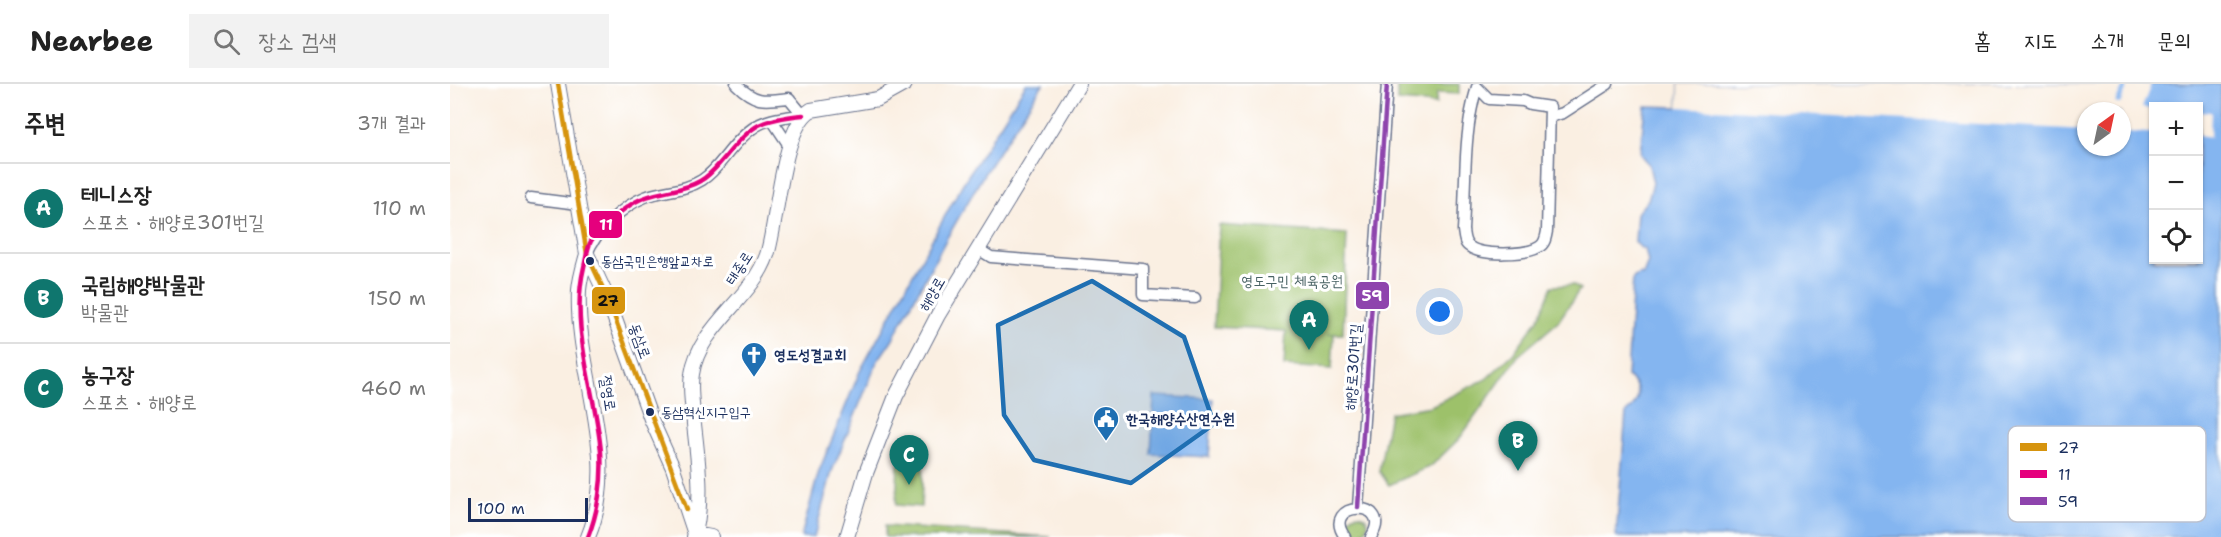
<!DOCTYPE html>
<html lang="ko">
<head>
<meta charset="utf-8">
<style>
  :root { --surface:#fff; --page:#f2f2f2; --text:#222; --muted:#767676; --line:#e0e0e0; --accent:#0f766e }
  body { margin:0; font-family:"Shantell Sans","Poor Story",sans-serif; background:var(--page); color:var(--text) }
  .controls { position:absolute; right:18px; top:18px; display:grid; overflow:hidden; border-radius:0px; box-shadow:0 2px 4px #0004 }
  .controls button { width:54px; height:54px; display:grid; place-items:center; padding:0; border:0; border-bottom:2px solid var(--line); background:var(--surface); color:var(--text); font:30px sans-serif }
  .compass { position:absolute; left:1627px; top:18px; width:54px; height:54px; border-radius:50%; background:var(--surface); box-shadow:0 2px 4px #0004; rotate:33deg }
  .scale { position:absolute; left:18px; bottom:15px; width:120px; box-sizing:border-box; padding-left:6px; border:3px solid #1b2f5e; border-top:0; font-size:16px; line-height:21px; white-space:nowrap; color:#1b2f5e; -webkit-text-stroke:4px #fff; paint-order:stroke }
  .you { position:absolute; left:990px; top:228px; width:21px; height:21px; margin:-15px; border:4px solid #fff; border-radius:50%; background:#1a73e8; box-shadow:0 0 0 9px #1a73e833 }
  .badge { display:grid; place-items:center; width:39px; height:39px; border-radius:50%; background:var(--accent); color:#fff; font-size:20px; font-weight:700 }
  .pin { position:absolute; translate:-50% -50px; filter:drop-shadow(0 2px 3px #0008) }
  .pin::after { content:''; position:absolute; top:32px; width:21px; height:18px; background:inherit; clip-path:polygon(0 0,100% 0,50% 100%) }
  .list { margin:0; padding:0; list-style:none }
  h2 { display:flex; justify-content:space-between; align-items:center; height:78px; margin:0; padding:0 24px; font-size:26px }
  h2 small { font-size:20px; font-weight:400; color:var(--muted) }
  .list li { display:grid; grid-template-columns:39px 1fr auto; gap:18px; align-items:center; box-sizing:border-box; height:90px; padding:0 24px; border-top:2px solid var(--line) }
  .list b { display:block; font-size:22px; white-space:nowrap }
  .list p { margin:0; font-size:20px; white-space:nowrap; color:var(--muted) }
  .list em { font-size:20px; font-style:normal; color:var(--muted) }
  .icon { flex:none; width:33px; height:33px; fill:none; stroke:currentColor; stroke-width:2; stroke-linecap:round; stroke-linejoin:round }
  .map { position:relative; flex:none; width:1771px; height:453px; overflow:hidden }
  header { display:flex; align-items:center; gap:36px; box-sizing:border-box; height:84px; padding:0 30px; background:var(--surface); border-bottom:2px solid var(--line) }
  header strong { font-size:28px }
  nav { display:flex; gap:33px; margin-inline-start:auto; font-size:21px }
  .search { width:420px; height:54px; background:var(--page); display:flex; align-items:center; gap:15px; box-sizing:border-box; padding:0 21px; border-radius:0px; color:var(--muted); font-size:22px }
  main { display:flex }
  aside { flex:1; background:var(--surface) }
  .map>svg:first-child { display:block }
  .green { fill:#9dc16b; stroke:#5c7864; stroke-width:1.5 }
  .water { fill:#84b5f0; stroke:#5072a7; stroke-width:1.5; fill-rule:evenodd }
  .pier { fill:#faefe2 }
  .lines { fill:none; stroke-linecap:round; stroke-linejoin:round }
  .minor-casing { stroke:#69728c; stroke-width:13 }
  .major-casing { stroke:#69728c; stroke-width:16 }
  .minor { stroke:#fff; stroke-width:10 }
  .major { stroke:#fff; stroke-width:14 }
  .bus-1-casing { stroke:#fff; stroke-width:9 }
  .bus-2-casing { stroke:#fff; stroke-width:9 }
  .bus-3-casing { stroke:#fff; stroke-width:9 }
  .bus-1 { stroke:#d6940e; stroke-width:4.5 }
  .bus-2 { stroke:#e5007d; stroke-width:4.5 }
  .bus-3 { stroke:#8e44ad; stroke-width:4.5 }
  .marked { fill:#1f6fb2; fill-opacity:0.2; stroke:#1f6fb2; stroke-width:4.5; stroke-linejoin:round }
  .bus-dot { fill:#1b2f5e; stroke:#fff; stroke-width:2 }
  .labels { text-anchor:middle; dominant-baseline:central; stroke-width:6; stroke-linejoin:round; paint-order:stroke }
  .bus-label { font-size:14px; fill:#1b2f5e; stroke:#fff; text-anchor:start }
  .street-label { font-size:15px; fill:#1b2f5e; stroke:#fff }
  .park-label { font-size:15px; fill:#486263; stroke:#fff }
  .poi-label { font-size:15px; font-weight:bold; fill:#1b2f5e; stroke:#fff; text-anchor:start }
  .key { fill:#fff; stroke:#bbc1cf; stroke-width:1.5 }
  .key-label { font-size:16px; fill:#1b2f5e }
  .line-badge { stroke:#fff; stroke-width:2 }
  .badge-label { font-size:16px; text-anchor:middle; font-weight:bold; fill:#fff }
  .pale-badge-label { font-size:16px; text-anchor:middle; font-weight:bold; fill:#111 }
</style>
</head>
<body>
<header>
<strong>Nearbee</strong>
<div class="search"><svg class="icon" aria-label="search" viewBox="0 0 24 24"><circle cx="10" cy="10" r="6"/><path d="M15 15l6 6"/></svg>장소 검색</div>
<nav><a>홈</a><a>지도</a><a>소개</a><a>문의</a></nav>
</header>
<main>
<aside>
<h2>주변<small>3개 결과</small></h2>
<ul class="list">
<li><span class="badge">A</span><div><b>테니스장</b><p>스포츠 · 해양로301번길</p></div><em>110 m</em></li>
<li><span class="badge">B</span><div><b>국립해양박물관</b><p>박물관</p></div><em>150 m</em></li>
<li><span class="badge">C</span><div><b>농구장</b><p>스포츠 · 해양로</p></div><em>460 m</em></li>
</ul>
</aside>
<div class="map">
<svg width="1771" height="453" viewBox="0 0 1771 453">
  <rect width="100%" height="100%" fill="#fff"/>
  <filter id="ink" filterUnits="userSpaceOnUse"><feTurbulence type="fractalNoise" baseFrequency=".0167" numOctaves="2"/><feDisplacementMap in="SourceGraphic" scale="12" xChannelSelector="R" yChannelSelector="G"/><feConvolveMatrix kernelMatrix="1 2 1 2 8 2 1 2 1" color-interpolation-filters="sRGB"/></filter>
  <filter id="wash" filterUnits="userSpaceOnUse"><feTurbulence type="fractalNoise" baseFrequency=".008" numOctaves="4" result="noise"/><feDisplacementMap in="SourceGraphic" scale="24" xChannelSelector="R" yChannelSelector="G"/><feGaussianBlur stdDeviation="1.35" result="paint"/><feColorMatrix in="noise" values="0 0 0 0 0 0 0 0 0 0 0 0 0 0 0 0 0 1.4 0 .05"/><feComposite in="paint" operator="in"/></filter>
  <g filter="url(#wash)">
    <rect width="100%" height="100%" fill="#faefe2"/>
    <!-- green -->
    <path class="green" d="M 947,0 L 1009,0 L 1009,10 L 987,9 L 986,20 L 947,17 Z
      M 769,141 L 897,150 L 893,250 L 878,250 L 884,250 L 882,285 L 834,282 L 836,247 L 764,243 Z
      M 1124,201 L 1130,205 L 1108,238 L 1068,272 L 1010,354 L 981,382 L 939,401 L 929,387 L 940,329 L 981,322 L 1036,295 L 1063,270 L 1089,234 L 1102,202 Z
      M 448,380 L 473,382 L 471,423 L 446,421 Z
      M898 440a10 10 0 1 1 20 0a10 10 0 1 1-20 0Z
      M 435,442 L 601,453 L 435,453 Z"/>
    <!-- water -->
    <path class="water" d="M 576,0 L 593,0 L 534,90 L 498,152 L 442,256 L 427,278 L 382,387 L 364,453 L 351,453 L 369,387 L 410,287 L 512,101 Z
      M 1229,0 L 1771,0 L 1771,453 L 1166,453 L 1176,329 C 1190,319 1193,303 1177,293 L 1183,194 L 1190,190 L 1193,191 L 1198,178 L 1195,165 L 1192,165 L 1185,158 L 1187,129 L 1198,116 L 1203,99 L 1199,81 L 1190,70 L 1195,22 L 1228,23 ZM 1704,22 L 1748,22 L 1748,176 L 1704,176 ZM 1636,27 L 1672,27 L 1672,63 L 1636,63 Z
      M 704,312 L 763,315 L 759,373 L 701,370 Z"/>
    <!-- pier -->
    <path class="pier" d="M 1229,0 L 1674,0 L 1665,19 L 1670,20 L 1679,0 L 1701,0 L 1692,24 L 1703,25 L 1703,49 L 1672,48 L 1672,27 L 1636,27 L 1636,46 L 1228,23 Z
      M 1749,28 L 1761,28 L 1760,53 L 1749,52 Z"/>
  </g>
  <g filter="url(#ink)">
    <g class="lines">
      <!-- minor casing -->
      <g class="minor-casing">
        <path id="minor" d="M 286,0 C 305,19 314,17 339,14 L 353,31
          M 1027,3 L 1039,15 L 1073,17 L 1080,20 L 1100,23 L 1097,147 C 1096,153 1095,160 1089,163 C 1076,171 1032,172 1020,163 C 1014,160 1014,153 1013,146 C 1016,99 1013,48 1027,3 Z
          M 1100,33 L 1113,29 L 1158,0
          M 322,36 L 340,63
          M 81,114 L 128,120
          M 528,165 L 541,173 L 693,185 L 693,211 L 745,214
          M 137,170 C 144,149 174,121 195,113 C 214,106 235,107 252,96 C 263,89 270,79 278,69 C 302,39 314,34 353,31
          M 908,423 L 937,0
          M 895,453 C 869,417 946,414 921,453"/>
      </g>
      <!-- major casing -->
      <g class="major-casing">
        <path id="major" d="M 108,0 L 137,170 L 157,213 L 201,335 L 223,384 L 245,450 L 261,453
          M 137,170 C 134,181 130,194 129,206 C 125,289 172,372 138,453
          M 244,453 C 254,416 248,377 244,340 C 243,323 239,306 242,290 C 249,242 302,215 317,171 C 328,137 331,45 361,26 L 428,15 L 455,0
          M 397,453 L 416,389 L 446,312 L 488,231 L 629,0"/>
      </g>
      <!-- minor -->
      <use href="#minor" class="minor"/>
      <!-- major -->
      <use href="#major" class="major"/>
      <!-- bus-1 casing -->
      <g class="bus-1-casing">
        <path id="bus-1" d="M 108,0 L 137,170 L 157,213 L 237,426"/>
      </g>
      <!-- bus-2 casing -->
      <g class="bus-2-casing">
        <path id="bus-2" d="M 138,453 C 148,428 153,396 151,368 C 146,307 119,245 134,183 C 136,175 137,165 141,157 C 148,145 173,125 185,118 C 205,106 230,109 250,97 C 261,91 268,81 276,72 C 302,40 312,35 353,31"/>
      </g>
      <!-- bus-3 casing -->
      <g class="bus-3-casing">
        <path id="bus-3" d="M 908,423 L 937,0"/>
      </g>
      <!-- bus-1 -->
      <use href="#bus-1" class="bus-1"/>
      <!-- bus-2 -->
      <use href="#bus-2" class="bus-2"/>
      <!-- bus-3 -->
      <use href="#bus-3" class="bus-3"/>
    </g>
  </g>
  <!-- marked area -->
  <path class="marked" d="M 642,197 L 734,253 L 764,340 L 681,399 L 584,376 L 554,331 L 548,241 Z"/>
  <!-- icons -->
  <defs>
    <g id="church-pin" transform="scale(1.35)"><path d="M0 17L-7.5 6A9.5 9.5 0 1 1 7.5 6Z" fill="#1f6fb2" stroke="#fff"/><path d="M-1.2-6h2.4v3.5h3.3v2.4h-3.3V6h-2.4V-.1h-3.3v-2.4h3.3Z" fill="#fff"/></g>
    <g id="civic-pin" transform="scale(1.35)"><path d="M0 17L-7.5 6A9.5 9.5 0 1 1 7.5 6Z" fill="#1f6fb2" stroke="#fff"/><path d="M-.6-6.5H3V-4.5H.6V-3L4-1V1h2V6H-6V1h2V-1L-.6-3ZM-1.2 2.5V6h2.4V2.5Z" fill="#fff"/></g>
  </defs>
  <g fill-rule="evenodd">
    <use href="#church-pin" x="304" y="271"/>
    <use href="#civic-pin" x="656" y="335"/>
  </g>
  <!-- markers -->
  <g class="bus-dot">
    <circle cx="140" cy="177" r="5"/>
    <circle cx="200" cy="328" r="5"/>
  </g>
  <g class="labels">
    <!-- bus labels -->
    <g class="bus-label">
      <text x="151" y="177">동삼국민은행앞교차로</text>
      <text x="211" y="328">동삼혁신지구입구</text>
    </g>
    <!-- street labels -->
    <g class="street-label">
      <text transform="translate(289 184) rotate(-57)">태종로</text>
      <text transform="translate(482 210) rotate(-60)">해양로</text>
      <text transform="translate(190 257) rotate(70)">동삼로</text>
      <text transform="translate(903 283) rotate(-86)">해양로301번길</text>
      <text transform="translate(158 309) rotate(81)">절영로</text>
    </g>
    <!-- park labels -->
    <g class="park-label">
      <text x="842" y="197">영도구민 체육공원</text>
    </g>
    <!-- poi labels -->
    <g class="poi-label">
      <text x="324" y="271">영도성결교회</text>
      <text x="676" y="335">한국해양수산연수원</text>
    </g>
  </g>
  <!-- legend -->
  <rect x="1558" y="342" width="198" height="96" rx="9" class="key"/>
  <rect x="1570" y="359" width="27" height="8" fill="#d6940e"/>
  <rect x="1570" y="386" width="27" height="8" fill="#e5007d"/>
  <rect x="1570" y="413" width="27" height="8" fill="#8e44ad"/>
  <g class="key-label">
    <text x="1608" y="369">27</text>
    <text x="1608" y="396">11</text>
    <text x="1608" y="423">59</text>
  </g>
  <g class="line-badge">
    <rect x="138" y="126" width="35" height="29" rx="6" fill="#e5007d"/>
    <rect x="905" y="197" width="35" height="29" rx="6" fill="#8e44ad"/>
    <rect x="141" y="202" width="35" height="29" rx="6" fill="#d6940e"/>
  </g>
  <g class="badge-label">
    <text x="156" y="146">11</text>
    <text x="922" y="217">59</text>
  </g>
  <g class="pale-badge-label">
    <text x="158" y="222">27</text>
  </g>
</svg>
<div class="controls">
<button>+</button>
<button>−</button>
<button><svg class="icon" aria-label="locate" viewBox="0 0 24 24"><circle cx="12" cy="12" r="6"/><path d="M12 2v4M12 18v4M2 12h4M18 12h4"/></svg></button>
</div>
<svg class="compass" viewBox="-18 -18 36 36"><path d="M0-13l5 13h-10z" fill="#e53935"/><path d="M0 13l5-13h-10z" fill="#767676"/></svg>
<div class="scale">100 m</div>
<div class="you"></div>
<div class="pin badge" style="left:859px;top:266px">A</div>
<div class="pin badge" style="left:1068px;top:387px">B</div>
<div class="pin badge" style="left:459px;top:401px">C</div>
</div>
</main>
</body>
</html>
